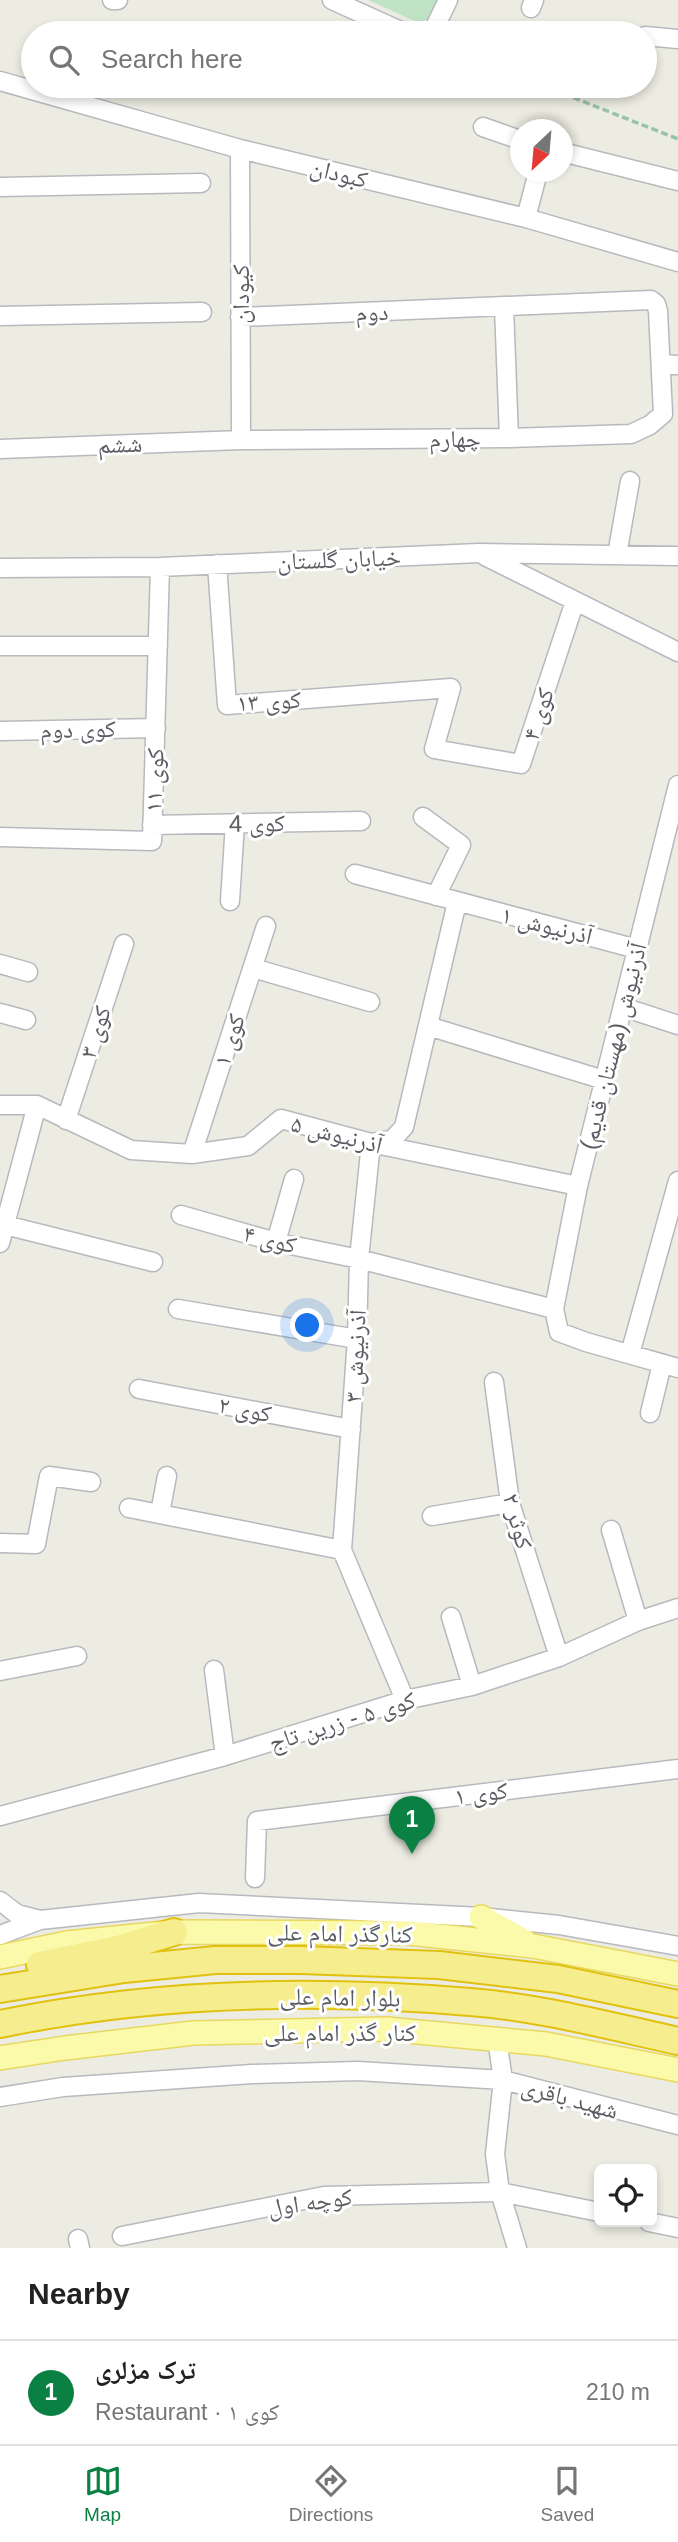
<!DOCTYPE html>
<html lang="en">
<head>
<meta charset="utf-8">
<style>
  :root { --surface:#fff; --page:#f2f2f2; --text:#222; --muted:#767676; --line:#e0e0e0; --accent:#0b8043 }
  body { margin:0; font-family:Helvetica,"Noto Naskh Arabic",sans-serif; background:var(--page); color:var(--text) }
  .controls { position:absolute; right:21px; bottom:21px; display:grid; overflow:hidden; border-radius:10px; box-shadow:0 4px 10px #0003 }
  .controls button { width:63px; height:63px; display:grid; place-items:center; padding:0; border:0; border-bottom:2px solid var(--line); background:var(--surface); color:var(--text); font:35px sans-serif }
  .compass { position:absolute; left:510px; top:119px; width:63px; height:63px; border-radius:50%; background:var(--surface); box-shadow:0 4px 10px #0003; rotate:206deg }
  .you { position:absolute; left:308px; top:1326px; width:24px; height:24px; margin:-18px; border:5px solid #fff; border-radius:50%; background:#1a73e8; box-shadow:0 0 0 10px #1a73e833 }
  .badge { display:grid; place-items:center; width:46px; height:46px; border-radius:50%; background:var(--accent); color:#fff; font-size:23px; font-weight:700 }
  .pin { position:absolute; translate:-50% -58px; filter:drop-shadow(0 2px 4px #0008) }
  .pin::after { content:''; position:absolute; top:37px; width:24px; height:21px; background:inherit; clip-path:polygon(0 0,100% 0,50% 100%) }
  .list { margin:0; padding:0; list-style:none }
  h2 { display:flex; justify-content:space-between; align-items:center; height:91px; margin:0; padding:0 28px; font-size:30px }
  h2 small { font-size:23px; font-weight:400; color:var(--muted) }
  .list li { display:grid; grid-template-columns:46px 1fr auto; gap:21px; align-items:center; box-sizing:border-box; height:105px; padding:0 28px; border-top:2px solid var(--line) }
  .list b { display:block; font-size:26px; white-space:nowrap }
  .list p { margin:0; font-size:23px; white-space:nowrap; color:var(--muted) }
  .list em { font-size:23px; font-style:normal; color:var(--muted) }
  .icon { flex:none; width:38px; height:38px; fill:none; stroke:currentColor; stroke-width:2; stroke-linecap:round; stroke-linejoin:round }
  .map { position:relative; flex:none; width:678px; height:2248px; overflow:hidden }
  .search { position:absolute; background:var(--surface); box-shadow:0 4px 10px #0003; left:21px; right:21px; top:21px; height:77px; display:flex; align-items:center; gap:18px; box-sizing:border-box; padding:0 24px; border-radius:38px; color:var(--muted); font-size:26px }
  .sheet { height:196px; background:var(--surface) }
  nav { display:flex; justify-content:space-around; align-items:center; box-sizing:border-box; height:98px; border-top:2px solid var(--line); background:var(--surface); font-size:19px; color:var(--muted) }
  nav a { display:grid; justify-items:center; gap:4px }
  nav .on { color:var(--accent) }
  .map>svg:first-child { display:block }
  .green { fill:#c0e3c5 }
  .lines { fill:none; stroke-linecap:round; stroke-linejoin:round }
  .minor-casing { stroke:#b7b9be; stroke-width:21 }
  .major-casing { stroke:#e8d85f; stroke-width:26 }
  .highway-casing { stroke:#e1c10e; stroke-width:30 }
  .path { stroke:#9ac3ac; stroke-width:3.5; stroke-dasharray:7 3.5; stroke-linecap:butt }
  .minor { stroke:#fff; stroke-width:18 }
  .major { stroke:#fafaaa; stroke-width:23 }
  .highway { stroke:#f6ed8f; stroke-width:26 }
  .labels { text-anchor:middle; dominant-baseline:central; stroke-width:6; stroke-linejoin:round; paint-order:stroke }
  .street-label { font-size:24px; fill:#5a5d62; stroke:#fff }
</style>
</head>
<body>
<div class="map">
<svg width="678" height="2248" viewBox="0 0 678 2248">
  <rect width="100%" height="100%" fill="#ecece2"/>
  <!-- green -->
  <path class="green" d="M 368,0 L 440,0 L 431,19 L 417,22 Z"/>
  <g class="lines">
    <!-- minor casing -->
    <g class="minor-casing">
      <path id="minor" d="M 112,0 L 118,0
        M 332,0 L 405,33
        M 531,8 L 534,0
        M 432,33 L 448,0
        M 645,36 L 678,39
        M 0,81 L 240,149 L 526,218 L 678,262
        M 483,127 L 520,140
        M 240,149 L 241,440
        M 562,152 L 678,181
        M 0,187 L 201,183
        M 526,218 L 538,172
        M 504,307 L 509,438
        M 0,316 L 202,312
        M 661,364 L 678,365
        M 0,449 L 241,440 L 509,438 L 631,434 L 650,425 L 663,414 L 658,311 L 656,304 L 651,300 L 240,317
        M 617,555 L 630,481
        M 485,556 L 678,652
        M 217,564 L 227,705 L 451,688 L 434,749 L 521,764 L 575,601
        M 0,568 L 160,567 L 479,553 L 678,556
        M 0,646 L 158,646
        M 1,731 L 156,728
        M 678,785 L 578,1186 L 554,1309 L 559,1332 L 586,1342 L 678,1368
        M 423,817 L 461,845 L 436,896
        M 152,825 L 361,821
        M 0,837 L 152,841 L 160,567
        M 355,874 L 637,949
        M 230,901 L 235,823
        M 0,964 L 28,972
        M 253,968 L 370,1002
        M 623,1007 L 678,1025
        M 0,1013 L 26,1020
        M 428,1026 L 604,1080
        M 0,1105 L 37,1105 L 131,1150 L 192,1154 L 248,1146 L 281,1119 L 371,1143 L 578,1186
        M 66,1120 L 124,944
        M 192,1154 L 266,926
        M 181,1215 L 276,1242 L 359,1259 L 554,1309
        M 5,1225 L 153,1262
        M 276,1242 L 294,1179
        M 0,1243 L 37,1105
        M 178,1309 L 357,1339
        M 630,1354 L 678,1181
        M 494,1382 L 510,1503 L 559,1657
        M 139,1389 L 351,1429
        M 650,1413 L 662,1364
        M 129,1508 L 342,1550
        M 160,1513 L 167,1476
        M 432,1516 L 510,1503
        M 611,1530 L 638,1621
        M 0,1543 L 36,1544 L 49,1476 L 91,1482
        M 451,1617 L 472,1686
        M 214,1670 L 225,1756
        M 0,1671 L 77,1656
        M 405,1700 L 342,1550 L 357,1339 L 359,1259 L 371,1143 L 392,1140 L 404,1127 L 457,902
        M 0,1816 L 225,1756 L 405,1700 L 472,1686 L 559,1657 L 638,1621 L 678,1608
        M 255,1878 L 257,1821 L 678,1769
        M 0,1901 L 17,1914 L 40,1920
        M 0,1935 L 40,1920 L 199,1903 L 481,1917 L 559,1925 L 678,1946
        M 497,2039 L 503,2080 L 495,2154 L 500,2192 L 517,2248
        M 0,2097 L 63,2087 L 252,2074 L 358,2071 L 503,2080 L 678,2125
        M 649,2222 L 678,2228
        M 122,2236 L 324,2196 L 500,2192 L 599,2212
        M 78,2239 L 80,2248"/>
    </g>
    <!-- major casing -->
    <g class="major-casing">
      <path id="major" d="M 481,1917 L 524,1941
        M 0,1957 L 67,1943 L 174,1932 L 409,1933 L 533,1946 L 678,1974
        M 0,2058 L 65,2048 L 193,2033 L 386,2029 L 546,2044 L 678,2070"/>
    </g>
    <!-- highway casing -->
    <g class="highway-casing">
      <path id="highway" d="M 40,1965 L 118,1949 L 174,1932
        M 0,1989 L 124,1969 L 215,1960 L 301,1960 L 439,1965 L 558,1979 L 678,2004
        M 0,2024 C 153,1992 314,1989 470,2002 C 540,2007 609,2026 678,2041"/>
    </g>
    <!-- path -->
    <path class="path" d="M 544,86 L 678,139"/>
    <!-- minor -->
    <use href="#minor" class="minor"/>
    <!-- major -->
    <use href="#major" class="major"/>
    <!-- highway -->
    <use href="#highway" class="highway"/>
  </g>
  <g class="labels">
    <!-- street labels -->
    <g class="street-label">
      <text transform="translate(339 173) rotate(14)">کبودان</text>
      <text transform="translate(240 294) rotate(-90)">کیودان</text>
      <text transform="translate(372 312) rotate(-2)">دوم</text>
      <text x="455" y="438">چهارم</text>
      <text transform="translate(120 444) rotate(-2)">ششم</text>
      <text transform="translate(339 559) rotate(-2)">خیابان گلستان</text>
      <text transform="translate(269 701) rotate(-3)">کوی ۱۳</text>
      <text transform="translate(538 714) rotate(-72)">کوی ۴</text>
      <text transform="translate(78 729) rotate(-1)">کوی دوم</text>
      <text transform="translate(154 780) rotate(-88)">کوی ۱۱</text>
      <text transform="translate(257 823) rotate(-1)">کوی 4</text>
      <text transform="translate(547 925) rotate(14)">آذرنیوش ۱</text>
      <text transform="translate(95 1032) rotate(-72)">کوی ۳</text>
      <text transform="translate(229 1040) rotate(-72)">کوی ۱</text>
      <text transform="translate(613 1046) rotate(-76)">آذرنیوش (مهستان قدیم)</text>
      <text transform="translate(337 1134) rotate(14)">آذرنیوش ۵</text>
      <text transform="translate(270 1239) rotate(14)">کوی ۴</text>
      <text transform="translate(355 1356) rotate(-87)">آذرنیوش ۳</text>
      <text transform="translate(245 1409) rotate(11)">کوی ۲</text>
      <text transform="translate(518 1521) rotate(75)">کوثر ۲</text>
      <text transform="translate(342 1721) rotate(-17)">کوی ۵ - زرین تاج</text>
      <text transform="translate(481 1793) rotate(-7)">کوی ۱</text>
      <text transform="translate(340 1933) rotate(1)">کنارگذر امام علی</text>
      <text transform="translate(340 1997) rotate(1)">بلوار امام علی</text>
      <text x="340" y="2032">کنار گذر امام علی</text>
      <text transform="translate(570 2098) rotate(15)">شهید باقری</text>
      <text transform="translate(310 2202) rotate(-8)">کوچه اول</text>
    </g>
  </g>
</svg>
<div class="controls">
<button><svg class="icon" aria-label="locate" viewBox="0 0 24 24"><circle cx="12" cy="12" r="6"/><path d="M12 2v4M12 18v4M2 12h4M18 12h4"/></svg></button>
</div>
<svg class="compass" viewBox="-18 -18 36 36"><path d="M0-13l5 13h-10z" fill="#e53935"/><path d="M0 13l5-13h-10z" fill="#767676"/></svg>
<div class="you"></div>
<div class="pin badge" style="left:412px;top:1854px">1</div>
<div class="search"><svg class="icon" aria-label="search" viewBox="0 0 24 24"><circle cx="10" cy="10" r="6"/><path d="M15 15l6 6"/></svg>Search here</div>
</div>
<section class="sheet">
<h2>Nearby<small></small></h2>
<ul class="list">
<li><span class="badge">1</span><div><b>ترک مزلری</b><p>Restaurant · کوی ۱</p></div><em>210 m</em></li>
</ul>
</section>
<nav>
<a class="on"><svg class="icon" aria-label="map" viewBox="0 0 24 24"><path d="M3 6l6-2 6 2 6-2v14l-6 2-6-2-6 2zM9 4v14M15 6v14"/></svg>Map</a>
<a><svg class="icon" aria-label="directions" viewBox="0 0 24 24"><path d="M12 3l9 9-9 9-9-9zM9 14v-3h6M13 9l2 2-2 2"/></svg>Directions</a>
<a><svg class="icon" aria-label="saved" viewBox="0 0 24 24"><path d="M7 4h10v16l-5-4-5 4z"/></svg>Saved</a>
</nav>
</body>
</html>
